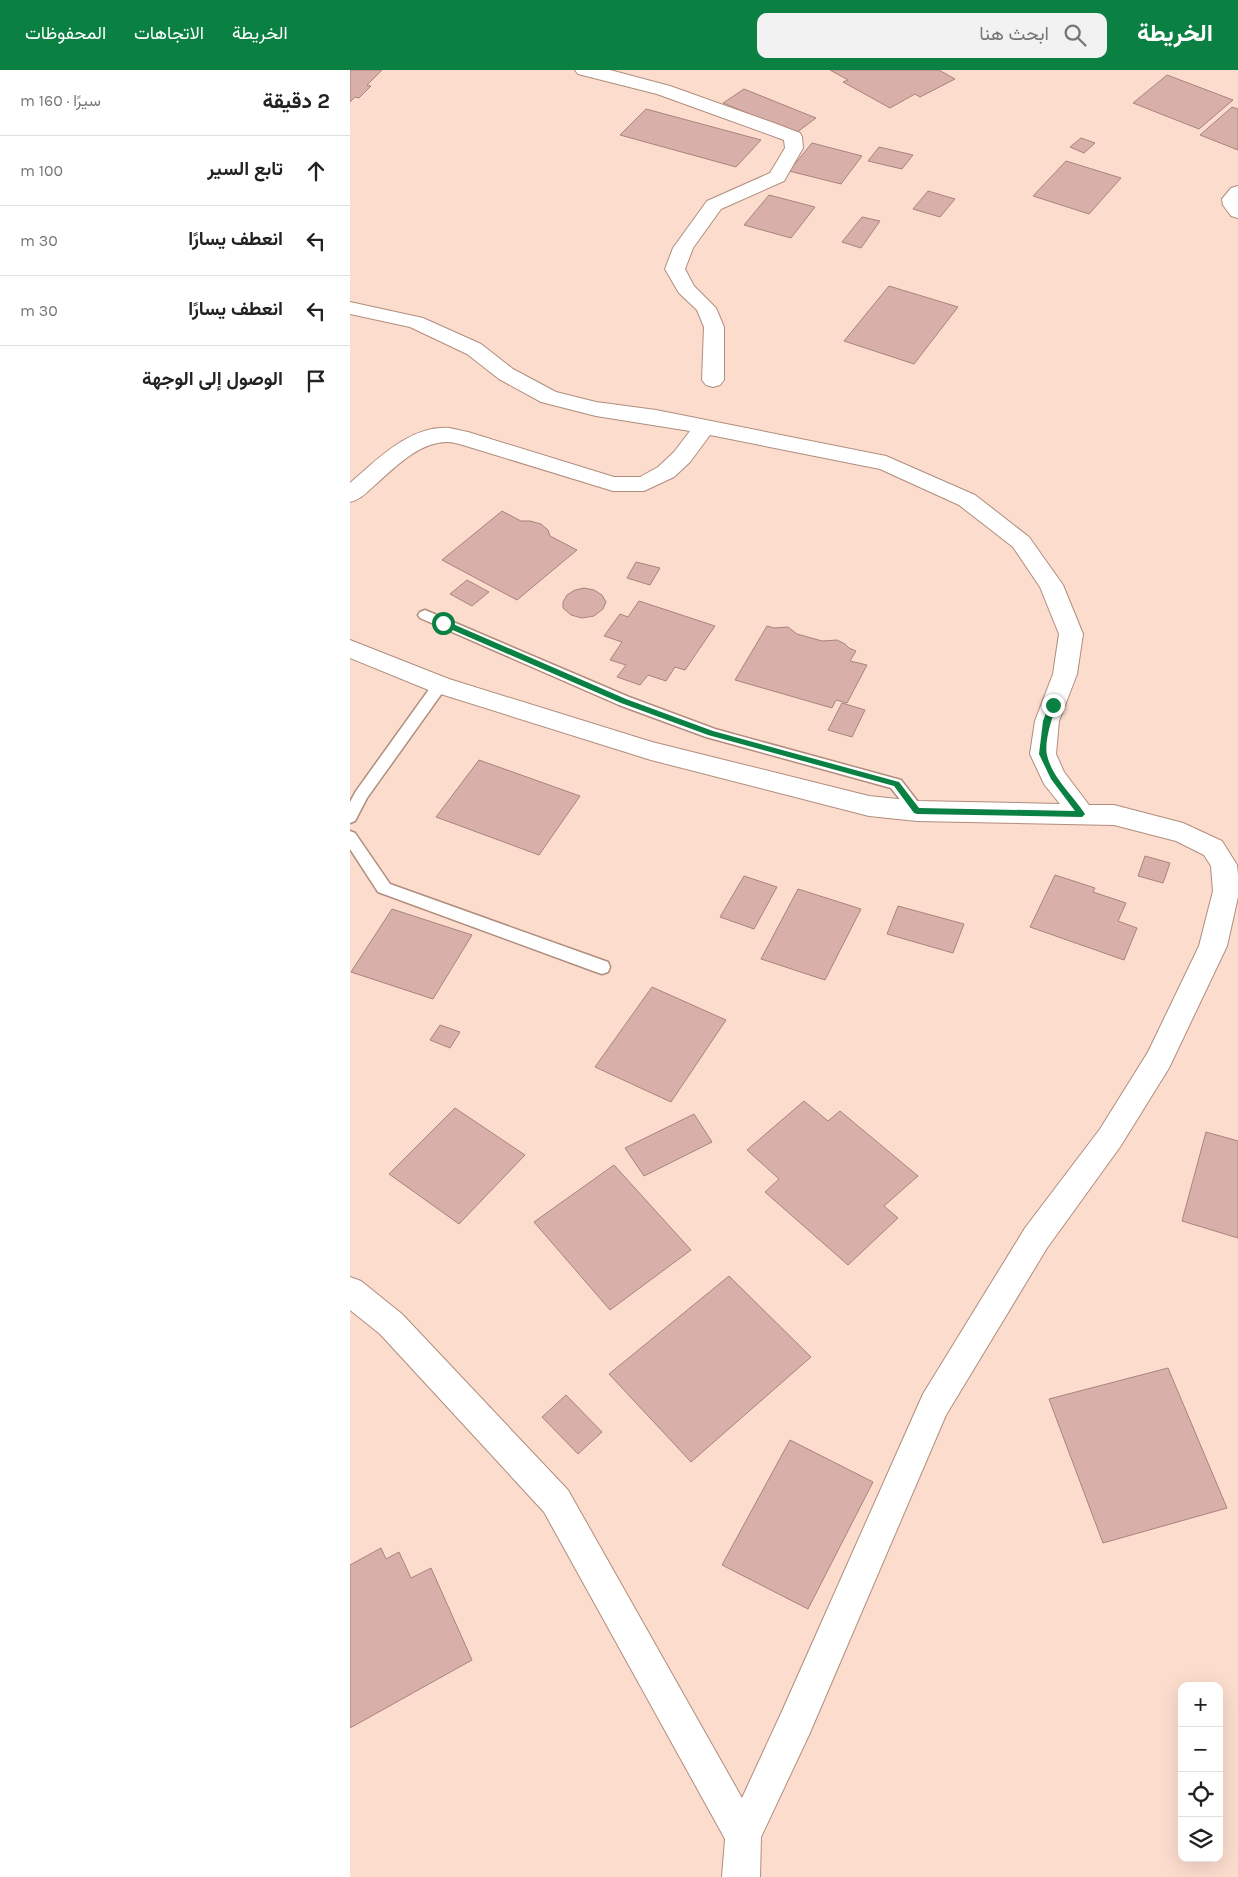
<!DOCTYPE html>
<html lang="ar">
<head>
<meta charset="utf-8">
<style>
  :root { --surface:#fff; --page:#f2f2f2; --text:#222; --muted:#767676; --line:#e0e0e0; --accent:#0b8043 }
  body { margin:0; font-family:Karla,Vazirmatn,sans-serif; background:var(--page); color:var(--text); direction:rtl }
  .controls { position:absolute; right:15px; bottom:15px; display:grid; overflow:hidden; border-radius:10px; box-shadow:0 5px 20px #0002 }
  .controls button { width:45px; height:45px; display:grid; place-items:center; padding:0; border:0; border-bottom:1px solid var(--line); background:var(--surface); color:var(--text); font:25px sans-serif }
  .stop { position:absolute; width:15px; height:15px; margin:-11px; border:4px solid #0b8043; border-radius:50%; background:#fff }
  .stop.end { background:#0b8043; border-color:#fff; box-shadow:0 1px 5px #0008 }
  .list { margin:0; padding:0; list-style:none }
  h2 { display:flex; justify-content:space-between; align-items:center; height:65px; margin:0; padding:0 20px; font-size:21px }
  h2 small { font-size:16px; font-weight:400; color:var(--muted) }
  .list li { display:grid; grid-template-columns:32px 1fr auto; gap:15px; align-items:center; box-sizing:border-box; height:70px; padding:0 20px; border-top:1px solid var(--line) }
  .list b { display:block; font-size:19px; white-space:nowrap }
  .list em { font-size:16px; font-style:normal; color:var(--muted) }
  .icon { flex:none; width:28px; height:28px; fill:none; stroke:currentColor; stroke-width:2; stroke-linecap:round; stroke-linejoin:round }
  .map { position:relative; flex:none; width:888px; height:1807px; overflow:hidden; direction:ltr }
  header { display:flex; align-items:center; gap:30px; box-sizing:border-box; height:70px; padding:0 25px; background:var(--accent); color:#fff }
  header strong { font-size:24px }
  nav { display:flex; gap:28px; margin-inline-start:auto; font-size:18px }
  .search { width:350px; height:45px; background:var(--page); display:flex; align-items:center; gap:12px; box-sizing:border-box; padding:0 18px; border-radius:10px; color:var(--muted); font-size:19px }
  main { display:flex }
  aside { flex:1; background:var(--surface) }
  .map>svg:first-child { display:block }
  .building { fill:#d9afa9; stroke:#aa837d }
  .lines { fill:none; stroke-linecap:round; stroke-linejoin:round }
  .service-casing { stroke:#b08d7c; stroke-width:3 }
  .minor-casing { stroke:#b08d7c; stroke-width:2 }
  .service { fill:#fff; fill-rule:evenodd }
  .minor { fill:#fff; fill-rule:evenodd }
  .route { fill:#0b8043 }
</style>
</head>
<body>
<header>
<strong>الخريطة</strong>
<div class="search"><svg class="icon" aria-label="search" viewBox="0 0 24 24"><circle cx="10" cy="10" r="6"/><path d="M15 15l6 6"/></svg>ابحث هنا</div>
<nav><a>الخريطة</a><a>الاتجاهات</a><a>المحفوظات</a></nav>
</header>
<main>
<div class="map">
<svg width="888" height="1807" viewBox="0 0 888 1807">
  <rect width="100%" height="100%" fill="#fbdccd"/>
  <!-- building -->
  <path class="building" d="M 0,0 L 32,0 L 17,15 L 21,16 L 9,28 L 5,27 L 0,32 Z
    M 480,0 L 589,0 L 605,9 L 570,27 L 565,24 L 540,38 L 493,12 L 498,10 Z
    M 817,5 L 883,30 L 849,59 L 783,33 Z
    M 394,19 L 466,48 L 446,63 L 373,33 Z
    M 882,37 L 888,39 L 888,80 L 850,65 Z
    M 296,39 L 411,70 L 386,97 L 270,65 Z
    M 731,68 L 745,73 L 734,83 L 720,77 Z
    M 462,73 L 512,86 L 491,114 L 439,101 Z
    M 529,77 L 563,85 L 552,99 L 518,91 Z
    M 716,91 L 771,108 L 739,144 L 683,126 Z
    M 578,121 L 605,129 L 590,147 L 563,139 Z
    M 419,125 L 465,137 L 441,168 L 394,155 Z
    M 512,147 L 530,151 L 511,178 L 492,172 Z
    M 539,216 L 608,237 L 564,294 L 494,271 Z
    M 152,441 L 171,451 L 180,451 L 191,454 L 198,460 L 200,466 L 227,480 L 167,530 L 92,490 Z
    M 286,492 L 310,498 L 300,515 L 277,508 Z
    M 117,510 L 139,522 L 122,536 L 100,524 Z
    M 234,518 L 244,520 L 252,525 L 256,532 L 253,539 L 244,546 L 232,548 L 221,545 L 213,538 L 213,532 L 217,525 L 225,520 Z
    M 289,531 L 365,556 L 335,600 L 325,597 L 316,611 L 298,605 L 290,615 L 267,607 L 276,595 L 260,590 L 272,572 L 254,566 L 270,544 L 278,547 Z
    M 417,556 L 424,558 L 438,557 L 447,564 L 472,571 L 487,570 L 495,574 L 499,578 L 506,581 L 500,591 L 517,595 L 497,633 L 486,630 L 482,638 L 385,610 Z
    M 492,633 L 515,640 L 502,667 L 478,660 Z
    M 129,690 L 230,726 L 189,785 L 86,747 Z
    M 795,786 L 820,793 L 813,813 L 788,806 Z
    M 705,805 L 745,818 L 743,822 L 776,833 L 768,851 L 787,858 L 774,890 L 680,857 Z
    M 394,806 L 427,817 L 404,859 L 370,847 Z
    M 448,819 L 511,839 L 475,910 L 411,889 Z
    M 548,836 L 614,854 L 603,883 L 537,864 Z
    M 42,839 L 122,865 L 83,929 L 1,902 Z
    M 302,917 L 376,950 L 321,1032 L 245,997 Z
    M 90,955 L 110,962 L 100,978 L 80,970 Z
    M 454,1031 L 478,1051 L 490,1041 L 568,1106 L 534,1136 L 548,1148 L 498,1195 L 415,1122 L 429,1109 L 397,1080 Z
    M 105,1038 L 175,1085 L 109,1154 L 39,1104 Z
    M 344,1044 L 362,1072 L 294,1106 L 275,1078 Z
    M 856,1062 L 888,1071 L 888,1168 L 832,1151 Z
    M 264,1095 L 341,1180 L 260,1240 L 184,1152 Z
    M 379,1206 L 461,1287 L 341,1392 L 259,1304 Z
    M 818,1298 L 877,1438 L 753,1473 L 699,1329 Z
    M 216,1325 L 252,1362 L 228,1384 L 192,1347 Z
    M 440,1370 L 523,1412 L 458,1539 L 372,1495 Z
    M 31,1478 L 36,1489 L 49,1482 L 61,1508 L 81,1498 L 122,1590 L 0,1658 L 0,1495 Z"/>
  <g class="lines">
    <!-- service casing -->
    <g class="service-casing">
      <path id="service" d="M 75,540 L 279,627 L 365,659 L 551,710 L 575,741 L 572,745 L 567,747 L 562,745 L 541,718 L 356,667 L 269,635 L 70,548 L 68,545 L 70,542 Z
        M 90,610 L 95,611 L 97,615 L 95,619 L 17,728 L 5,751 L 0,753 L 0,732 L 6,721 L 85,611 Z
        M 0,761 L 5,763 L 40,814 L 258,892 L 260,897 L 258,902 L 252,904 L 246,902 L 28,822 L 0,779 Z"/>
    </g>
    <!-- minor casing -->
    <g class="minor-casing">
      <path id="minor" d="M 225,0 L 260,0 L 320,16 L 424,53 L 450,63 L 452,67 L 453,78 L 434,111 L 371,139 L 343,178 L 335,199 L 344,216 L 366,238 L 374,257 L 374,310 L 370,315 L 363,317 L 356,315 L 352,310 L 354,257 L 347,240 L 329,223 L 315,199 L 323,178 L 357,131 L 420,103 L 435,78 L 434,70 L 307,24 L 228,4 Z
        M 888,116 L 888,148 L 881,146 L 873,135 L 872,129 L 881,118 Z
        M 0,232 L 73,248 L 131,274 L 163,299 L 206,322 L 246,332 L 306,340 L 536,386 L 625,425 L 679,467 L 713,515 L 733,564 L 727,604 L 709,651 L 706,684 L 714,702 L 739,735 L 764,735 L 833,753 L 872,771 L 887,795 L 888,805 L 888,827 L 877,876 L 819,998 L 770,1077 L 697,1178 L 596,1345 L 459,1665 L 411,1767 L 410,1807 L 372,1807 L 375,1769 L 194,1442 L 30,1264 L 0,1240 L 0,1207 L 11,1211 L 52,1244 L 218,1420 L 392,1728 L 433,1639 L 573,1324 L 675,1158 L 750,1059 L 798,982 L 849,876 L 863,821 L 861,796 L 854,785 L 826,771 L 764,755 L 567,751 L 519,746 L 301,690 L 81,621 L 0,588 L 0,570 L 99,609 L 302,672 L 519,726 L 567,731 L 710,734 L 694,714 L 680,684 L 685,651 L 703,604 L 709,564 L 690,517 L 663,477 L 609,435 L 530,399 L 360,365 L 340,392 L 324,407 L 294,421 L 263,421 L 116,376 C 109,374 103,372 97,372 C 69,372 44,398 25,415 C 17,422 10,430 0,432 L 0,413 C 27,390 60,355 99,358 C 105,359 112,361 118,362 L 264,407 L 290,407 L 308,397 L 324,382 L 340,361 L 246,346 L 191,332 L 149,309 L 117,284 L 60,257 L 0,244 Z"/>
    </g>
    <!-- service -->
    <use href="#service" class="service"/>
    <!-- minor -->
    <use href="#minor" class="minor"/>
  </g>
  <!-- route -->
  <path class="route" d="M 91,551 L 96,551 L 276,629 L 363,661 L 549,712 L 569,738 L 725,741 L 701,709 L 689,684 L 693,651 L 699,635 L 703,633 L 707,635 C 702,647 694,672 697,685 C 702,708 723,725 735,744 L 732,747 L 567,744 L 564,743 L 544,716 L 358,665 L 271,633 L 91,555 Z"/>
</svg>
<div class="controls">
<button>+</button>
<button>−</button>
<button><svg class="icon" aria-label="locate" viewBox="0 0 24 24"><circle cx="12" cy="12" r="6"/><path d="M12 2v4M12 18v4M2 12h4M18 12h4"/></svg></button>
<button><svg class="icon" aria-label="layers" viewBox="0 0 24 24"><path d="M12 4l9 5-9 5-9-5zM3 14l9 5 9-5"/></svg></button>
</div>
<div class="stop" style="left:93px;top:553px"></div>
<div class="stop end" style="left:703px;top:635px"></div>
</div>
<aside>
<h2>2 دقيقة<small>سيرًا · 160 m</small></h2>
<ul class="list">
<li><svg class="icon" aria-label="ahead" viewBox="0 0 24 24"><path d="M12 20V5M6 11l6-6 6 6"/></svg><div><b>تابع السير</b></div><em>100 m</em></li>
<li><svg class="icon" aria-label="left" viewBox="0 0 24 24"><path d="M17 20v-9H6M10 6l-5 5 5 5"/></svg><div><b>انعطف يسارًا</b></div><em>30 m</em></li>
<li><svg class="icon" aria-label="left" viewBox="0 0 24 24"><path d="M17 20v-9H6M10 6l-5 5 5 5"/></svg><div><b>انعطف يسارًا</b></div><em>30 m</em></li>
<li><svg class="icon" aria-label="arrive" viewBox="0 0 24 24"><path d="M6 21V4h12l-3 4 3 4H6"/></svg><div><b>الوصول إلى الوجهة</b></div></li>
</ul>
</aside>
</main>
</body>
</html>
